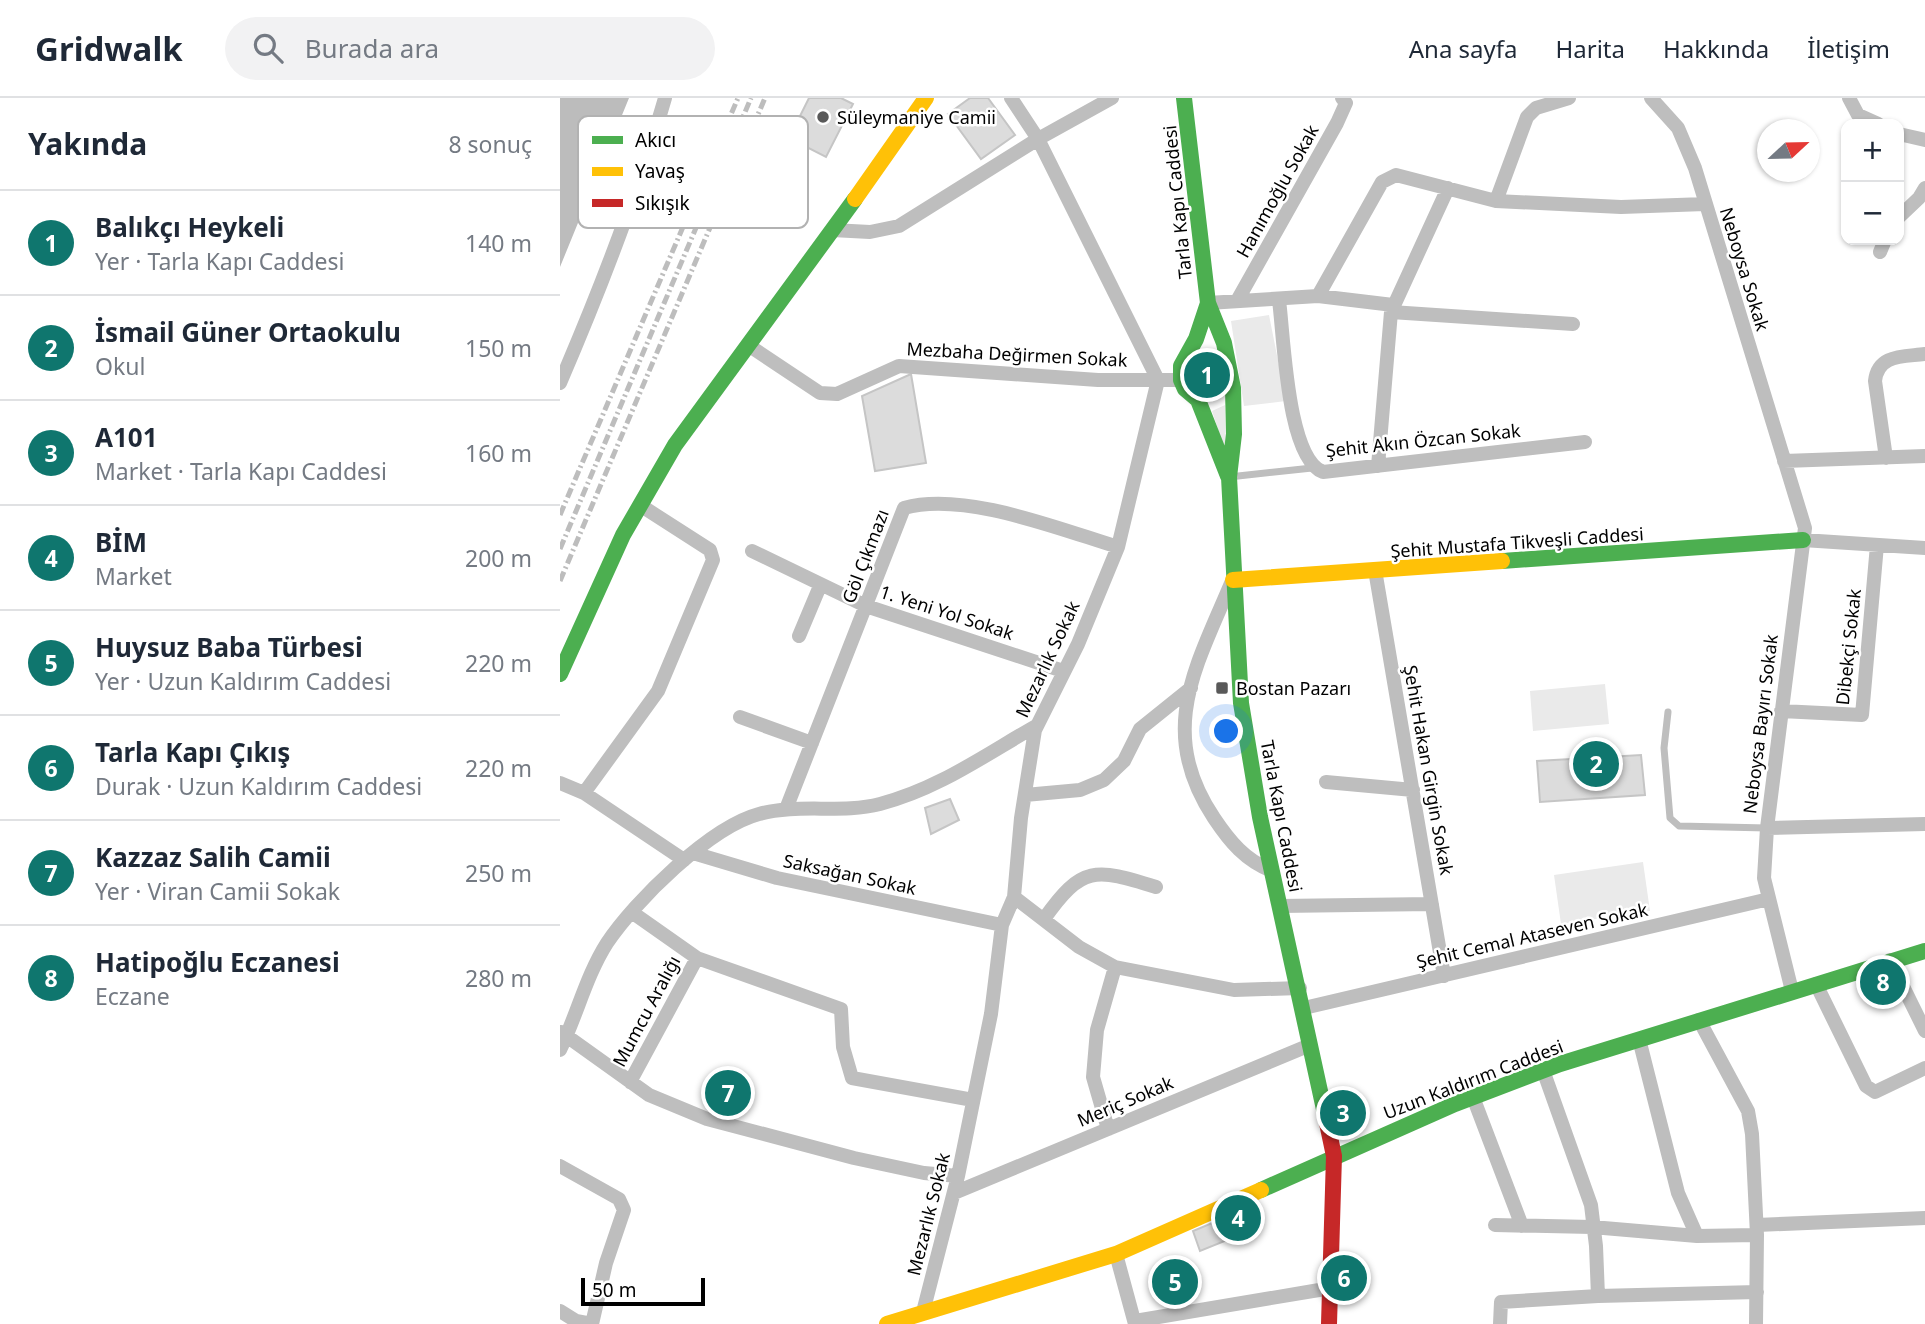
<!DOCTYPE html>
<html lang="tr">
<head>
<meta charset="utf-8">
<style>
  :root { --surface:#fff; --page:#f2f2f3; --text:#1f2937; --muted:#747a83; --line:#e0e1e3; --accent:#0f766e }
  body { margin:0; font-family:"Noto Sans",sans-serif; background:var(--page); color:var(--text) }
  .controls { position:absolute; right:21px; top:21px; display:grid; overflow:hidden; border-radius:14px; box-shadow:0 2px 5px #0004 }
  .controls button { width:63px; height:63px; display:grid; place-items:center; padding:0; border:0; border-bottom:2px solid var(--line); background:var(--surface); color:var(--text); font:35px sans-serif }
  .compass { position:absolute; left:1197px; top:21px; width:63px; height:63px; border-radius:50%; background:var(--surface); box-shadow:0 2px 5px #0004; rotate:68deg }
  .scale { position:absolute; left:21px; bottom:18px; width:124px; box-sizing:border-box; padding-left:7px; border:4px solid #000; border-top:0; font-size:19px; line-height:24px; white-space:nowrap; color:#000; -webkit-text-stroke:5px #fff; paint-order:stroke }
  .you { position:absolute; left:667px; top:634px; width:24px; height:24px; margin:-18px; border:5px solid #fff; border-radius:50%; background:#1a73e8; box-shadow:0 0 0 10px #1a73e833 }
  .badge { display:grid; place-items:center; width:46px; height:46px; border-radius:50%; background:var(--accent); color:#fff; font-size:23px; font-weight:700 }
  .pin { position:absolute; translate:-50% -50%; border:4px solid #fff; box-shadow:0 2px 7px #0006 }
  .list { margin:0; padding:0; list-style:none }
  h2 { display:flex; justify-content:space-between; align-items:center; height:91px; margin:0; padding:0 28px; font-size:30px }
  h2 small { font-size:23px; font-weight:400; color:var(--muted) }
  .list li { display:grid; grid-template-columns:46px 1fr auto; gap:21px; align-items:center; box-sizing:border-box; height:105px; padding:0 28px; border-top:2px solid var(--line) }
  .list b { display:block; font-size:26px; white-space:nowrap }
  .list p { margin:0; font-size:23px; white-space:nowrap; color:var(--muted) }
  .list em { font-size:23px; font-style:normal; color:var(--muted) }
  .icon { flex:none; width:38px; height:38px; fill:none; stroke:currentColor; stroke-width:2; stroke-linecap:round; stroke-linejoin:round }
  .map { position:relative; flex:none; width:1365px; height:1226px; overflow:hidden }
  header { display:flex; align-items:center; gap:42px; box-sizing:border-box; height:98px; padding:0 35px; background:var(--surface); border-bottom:2px solid var(--line) }
  header strong { font-size:33px }
  nav { display:flex; gap:38px; margin-inline-start:auto; font-size:24px }
  .search { width:490px; height:63px; background:var(--page); display:flex; align-items:center; gap:18px; box-sizing:border-box; padding:0 24px; border-radius:38px; color:var(--muted); font-size:26px }
  main { display:flex }
  aside { flex:1; background:var(--surface) }
  .map>svg:first-child { display:block }
  .green { fill:#eaeaea }
  .water { fill:#bcbcbc }
  .building { fill:#dcdcdc; stroke:#c5c5c5; stroke-width:2 }
  .lines { fill:none; stroke-linecap:round; stroke-linejoin:round }
  .lane { stroke:#bebebe; stroke-width:7 }
  .street { stroke:#bebebe; stroke-width:14 }
  .fast { stroke:#4caf50; stroke-width:16 }
  .slow { stroke:#ffc107; stroke-width:16 }
  .jam { stroke:#c62828; stroke-width:16 }
  .rail { stroke:#bdbdbd; stroke-width:5; stroke-dasharray:10 3.5 2 3.5; stroke-linecap:butt }
  .poi-dot { fill:#595959; stroke:#fff; stroke-width:2.5 }
  .labels { text-anchor:middle; dominant-baseline:central; stroke-width:5; stroke-linejoin:round; paint-order:stroke }
  .poi-label { font-size:18px; fill:#000; stroke:#fff; text-anchor:start }
  .street-label { font-size:18px; fill:#000; stroke:#fff }
  .key { fill:#fff; stroke:#b2b2b2; stroke-width:2 }
  .key-label { font-size:19px; fill:#000 }
</style>
</head>
<body>
<header>
<strong>Gridwalk</strong>
<div class="search"><svg class="icon" aria-label="search" viewBox="0 0 24 24"><circle cx="10" cy="10" r="6"/><path d="M15 15l6 6"/></svg>Burada ara</div>
<nav><a>Ana sayfa</a><a>Harita</a><a>Hakkında</a><a>İletişim</a></nav>
</header>
<main>
<aside>
<h2>Yakında<small>8 sonuç</small></h2>
<ul class="list">
<li><span class="badge">1</span><div><b>Balıkçı Heykeli</b><p>Yer · Tarla Kapı Caddesi</p></div><em>140 m</em></li>
<li><span class="badge">2</span><div><b>İsmail Güner Ortaokulu</b><p>Okul</p></div><em>150 m</em></li>
<li><span class="badge">3</span><div><b>A101</b><p>Market · Tarla Kapı Caddesi</p></div><em>160 m</em></li>
<li><span class="badge">4</span><div><b>BİM</b><p>Market</p></div><em>200 m</em></li>
<li><span class="badge">5</span><div><b>Huysuz Baba Türbesi</b><p>Yer · Uzun Kaldırım Caddesi</p></div><em>220 m</em></li>
<li><span class="badge">6</span><div><b>Tarla Kapı Çıkış</b><p>Durak · Uzun Kaldırım Caddesi</p></div><em>220 m</em></li>
<li><span class="badge">7</span><div><b>Kazzaz Salih Camii</b><p>Yer · Viran Camii Sokak</p></div><em>250 m</em></li>
<li><span class="badge">8</span><div><b>Hatipoğlu Eczanesi</b><p>Eczane</p></div><em>280 m</em></li>
</ul>
</aside>
<div class="map">
<svg width="1365" height="1226" viewBox="0 0 1365 1226">
  <rect width="100%" height="100%" fill="#fff"/>
  <!-- green -->
  <path class="green" d="M 709,217 L 726,303 L 684,308 L 671,223 Z
    M629 278a17 17 0 1 1 34 0a17 17 0 1 1-34 0Z
    M 665,307 L 666,356 L 652,313 Z
    M 1045,586 L 1049,626 L 973,633 L 970,593 Z
    M 1083,764 L 1090,813 L 1001,826 L 994,777 Z"/>
  <!-- water -->
  <path class="water" d="M 0,0 L 69,0 L 0,169 Z
    M636 279a11 11 0 1 1 22 0a11 11 0 1 1-22 0Z"/>
  <!-- building -->
  <path class="building" d="M 249,0 L 281,0 L 293,6 L 266,59 L 229,40 Z
    M 410,0 L 428,0 L 455,37 L 421,61 L 388,16 Z
    M 351,276 L 366,365 L 315,373 L 302,298 Z
    M 1081,657 L 1085,697 L 980,704 L 977,663 Z
    M 390,701 L 399,722 L 371,736 L 365,710 Z
    M 164,972 L 187,984 L 171,1017 L 148,1006 Z
    M 690,1109 L 697,1130 L 640,1153 L 633,1133 Z
    M 620,1173 L 625,1189 L 611,1194 L 605,1178 Z"/>
  <g class="lines">
    <!-- lane -->
    <path class="lane" d="M 669,379 L 752,370
      M 1108,614 L 1104,650 L 1110,720 L 1119,728 L 1207,730"/>
    <!-- street -->
    <path class="street" d="M 1091,0 L 1118,30 L 1135,70 L 1245,430 L 1207,730 L 1204,780 L 1232,893
      M 1289,0 L 1298,17 L 1318,26
      M 1339,36 L 1365,42
      M 936,103 L 967,19 L 976,10 L 1009,0
      M 1339,119 L 1359,100 L 1365,90
      M 272,132 L 310,134 L 339,128 L 478,41 L 552,0
      M 1320,154 L 1325,142
      M 758,198 L 822,84 L 836,77 L 936,103 L 1061,109 L 1145,106
      M 719,202 C 724,240 727,360 763,374 L 1025,344
      M 677,203 L 777,25 L 786,5 L 782,0
      M 648,205 L 758,198 L 833,207
      M 831,214 L 1013,226
      M 188,247 L 260,295 L 277,296 L 339,268 L 538,282 L 621,282
      M 0,285 C 40,192 77,97 105,0
      M 1326,360 L 1315,283 C 1318,256 1343,259 1365,256
      M 1224,363 L 1365,358
      M 818,368 L 831,214 L 888,90
      M 1243,442 L 1365,450
      M 192,453 L 306,508 L 503,573
      M 815,472 L 884,878
      M 672,483 C 636,569 596,633 654,720 C 670,744 685,762 712,773
      M 239,538 L 260,488
      M 1221,613 L 1302,617 L 1317,447
      M 180,619 L 252,645
      M 766,684 L 853,692
      M 0,685 L 24,695 L 124,762
      M 24,695 L 98,593 L 153,462 L 150,452 L 80,407
      M 465,697 L 520,692 L 544,682 L 564,663 L 580,631 L 631,590
      M 226,711 L 344,410 C 404,393 499,431 558,449
      M 1207,730 L 1365,726
      M 133,755 L 217,780 L 442,827
      M 454,799 L 519,849 L 555,869 L 674,892 L 740,890
      M 719,808 L 872,806
      M 73,815 L 137,860 L 281,911 L 283,949 L 292,980 L 413,1002
      M 484,821 C 522,767 535,770 596,789
      M 1330,862 L 1365,933
      M 1256,886 L 1306,988 L 1315,994 L 1365,970
      M 744,910 L 1209,801
      M 1139,922 L 1188,1013 L 1192,1036 L 1197,1137 L 1196,1226
      M 1,934 L 89,997 L 147,1021 L 294,1060 L 364,1075 L 398,1078
      M 1079,941 L 1118,1095 L 1137,1138 L 1197,1137
      M 0,952 C 17,917 26,878 47,845 C 75,803 150,729 199,716 C 238,705 281,716 320,706 C 378,691 425,657 476,628
      M 983,972 L 1031,1107 L 1036,1148 L 1038,1198
      M 70,984 L 137,860
      M 913,999 L 962,1128
      M 548,1031 L 533,979 L 537,932 L 555,869
      M 0,1068 L 59,1101 L 64,1112 L 46,1165 L 32,1226
      M 394,1095 L 750,947
      M 935,1127 L 1032,1129 L 1137,1138
      M 1197,1127 L 1365,1120
      M 556,1156 L 575,1226
      M 0,1213 L 16,1223 L 32,1226
      M 363,1214 L 398,1078 L 431,916 L 442,827 L 454,799 L 461,720 L 475,632 L 518,546 L 558,449 L 598,282 L 478,41 L 451,0
      M 575,1223 L 771,1190
      M 940,1226 L 941,1204 L 1038,1198 L 1197,1194"/>
    <!-- fast -->
    <path class="fast" d="M 624,0 L 648,205 L 636,241 L 621,268 L 621,282 L 625,291 L 638,302 L 668,378
      M 648,205 L 664,245 L 673,290 L 674,336 L 669,379 L 681,605 L 700,719 L 767,1025
      M 942,463 L 1243,442
      M 0,576 L 63,437 L 115,347 L 295,101
      M 701,1092 L 895,1006 L 1000,966 L 1365,853"/>
    <!-- slow -->
    <path class="slow" d="M 295,101 L 366,0
      M 673,482 L 942,463
      M 327,1226 L 556,1156 L 701,1092"/>
    <!-- jam -->
    <path class="jam" d="M 767,1025 L 774,1058 L 769,1226"/>
    <!-- rail -->
    <path class="rail" d="M 0,417 L 178,0
      M 0,451 L 191,0
      M 0,483 L 205,0"/>
  </g>
  <!-- markers -->
  <g class="poi-dot">
    <circle cx="263" cy="19" r="7"/>
    <rect x="655" y="583" width="14" height="14" rx="3.5"/>
  </g>
  <g class="labels">
    <!-- poi labels -->
    <g class="poi-label">
      <text x="277" y="19">Süleymaniye Camii</text>
      <text x="676" y="590">Bostan Pazarı</text>
    </g>
    <!-- street labels -->
    <g class="street-label">
      <text transform="translate(717 93) rotate(-61)">Hanımoğlu Sokak</text>
      <text transform="translate(617 104) rotate(-96)">Tarla Kapı Caddesi</text>
      <text transform="translate(1185 171) rotate(73)">Neboysa Sokak</text>
      <text transform="translate(457 256) rotate(3)">Mezbaha Değirmen Sokak</text>
      <text transform="translate(863 342) rotate(-6)">Şehit Akın Özcan Sokak</text>
      <text transform="translate(957 444) rotate(-4)">Şehit Mustafa Tikveşli Caddesi</text>
      <text transform="translate(305 458) rotate(-69)">Göl Çıkmazı</text>
      <text transform="translate(387 514) rotate(18)">1. Yeni Yol Sokak</text>
      <text transform="translate(1288 549) rotate(-84)">Dibekçi Sokak</text>
      <text transform="translate(487 561) rotate(-65)">Mezarlık Sokak</text>
      <text transform="translate(1200 626) rotate(-83)">Neboysa Bayırı Sokak</text>
      <text transform="translate(869 672) rotate(80)">Şehit Hakan Girgin Sokak</text>
      <text transform="translate(722 718) rotate(79)">Tarla Kapı Caddesi</text>
      <text transform="translate(290 776) rotate(12)">Saksağan Sokak</text>
      <text transform="translate(972 837) rotate(-13)">Şehit Cemal Ataseven Sokak</text>
      <text transform="translate(86 913) rotate(-62)">Mumcu Aralığı</text>
      <text transform="translate(913 981) rotate(-21)">Uzun Kaldırım Caddesi</text>
      <text transform="translate(565 1003) rotate(-23)">Meriç Sokak</text>
      <text transform="translate(368 1116) rotate(-76)">Mezarlık Sokak</text>
    </g>
  </g>
  <!-- legend -->
  <rect x="18" y="18" width="230" height="112" rx="10" class="key"/>
  <rect x="32" y="38" width="31" height="8" fill="#4caf50"/>
  <rect x="32" y="69" width="31" height="9" fill="#ffc107"/>
  <rect x="32" y="101" width="31" height="8" fill="#c62828"/>
  <g class="key-label">
    <text x="75" y="49">Akıcı</text>
    <text x="75" y="80">Yavaş</text>
    <text x="75" y="112">Sıkışık</text>
  </g>
</svg>
<div class="controls">
<button>+</button>
<button>−</button>
</div>
<svg class="compass" viewBox="-18 -18 36 36"><path d="M0-13l5 13h-10z" fill="#e53935"/><path d="M0 13l5-13h-10z" fill="#747a83"/></svg>
<div class="scale">50 m</div>
<div class="you"></div>
<div class="pin badge" style="left:647px;top:277px">1</div>
<div class="pin badge" style="left:1036px;top:666px">2</div>
<div class="pin badge" style="left:783px;top:1015px">3</div>
<div class="pin badge" style="left:678px;top:1120px">4</div>
<div class="pin badge" style="left:615px;top:1184px">5</div>
<div class="pin badge" style="left:784px;top:1180px">6</div>
<div class="pin badge" style="left:168px;top:995px">7</div>
<div class="pin badge" style="left:1323px;top:884px">8</div>
</div>
</main>
</body>
</html>
